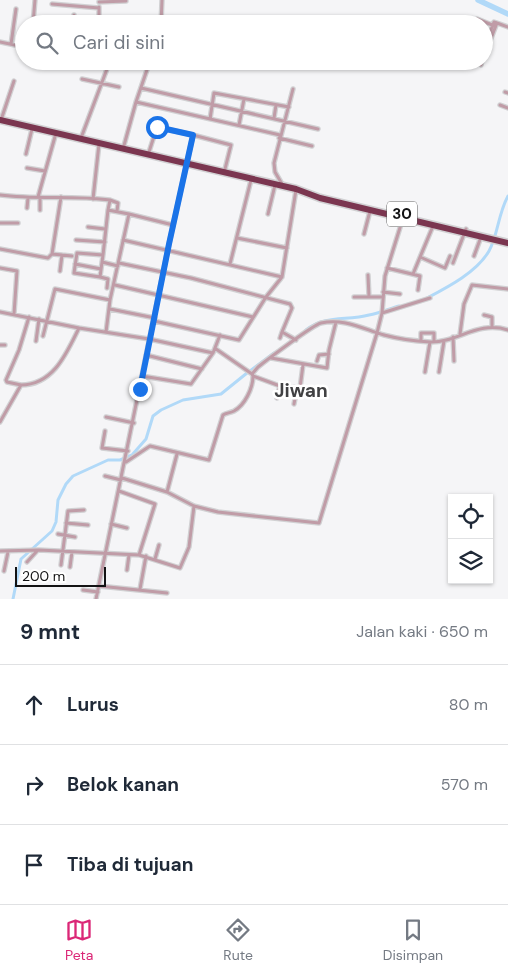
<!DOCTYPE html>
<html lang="id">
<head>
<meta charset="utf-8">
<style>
  :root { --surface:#fff; --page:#f2f2f3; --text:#1f2937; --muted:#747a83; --line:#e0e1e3; --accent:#db2777 }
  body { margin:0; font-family:"DM Sans",sans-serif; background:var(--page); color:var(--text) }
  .controls { position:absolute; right:15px; bottom:15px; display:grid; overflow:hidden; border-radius:0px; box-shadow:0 1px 4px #0004 }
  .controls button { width:45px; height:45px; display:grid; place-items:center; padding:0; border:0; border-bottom:1px solid var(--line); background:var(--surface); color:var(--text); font:25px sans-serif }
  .scale { position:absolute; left:15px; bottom:12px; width:91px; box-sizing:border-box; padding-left:5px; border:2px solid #131314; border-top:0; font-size:14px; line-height:18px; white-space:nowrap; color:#131314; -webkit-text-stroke:4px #fff; paint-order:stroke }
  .stop { position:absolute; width:15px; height:15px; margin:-11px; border:4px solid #1a73e8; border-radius:50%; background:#fff }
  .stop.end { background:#1a73e8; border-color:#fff; box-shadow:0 1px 5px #0008 }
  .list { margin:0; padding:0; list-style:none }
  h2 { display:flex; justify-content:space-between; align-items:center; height:65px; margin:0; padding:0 20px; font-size:21px }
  h2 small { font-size:16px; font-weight:400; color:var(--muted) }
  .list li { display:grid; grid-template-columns:32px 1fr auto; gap:15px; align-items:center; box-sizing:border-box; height:80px; padding:0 20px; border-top:1px solid var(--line) }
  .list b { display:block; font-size:19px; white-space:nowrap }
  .list em { font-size:16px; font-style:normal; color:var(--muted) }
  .icon { flex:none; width:28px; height:28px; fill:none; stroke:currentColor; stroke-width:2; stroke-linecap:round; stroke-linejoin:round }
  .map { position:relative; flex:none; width:508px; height:599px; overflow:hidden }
  .search { position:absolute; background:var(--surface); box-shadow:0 1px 4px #0004; left:15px; right:15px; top:15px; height:55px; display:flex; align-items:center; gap:12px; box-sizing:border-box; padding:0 18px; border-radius:28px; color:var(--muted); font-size:19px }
  .sheet { height:305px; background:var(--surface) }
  nav { display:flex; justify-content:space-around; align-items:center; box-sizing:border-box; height:70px; border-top:1px solid var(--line); background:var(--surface); font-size:14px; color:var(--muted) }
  nav a { display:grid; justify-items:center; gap:2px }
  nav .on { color:var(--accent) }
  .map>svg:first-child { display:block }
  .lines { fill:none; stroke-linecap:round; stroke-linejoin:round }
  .canal { stroke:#b1d9f8; stroke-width:3 }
  .river { stroke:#b1d9f8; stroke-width:5.5 }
  .street-casing { stroke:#d1d1d3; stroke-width:5.5 }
  .highway-casing { stroke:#d1d1d3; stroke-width:9 }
  .street { stroke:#c09ca7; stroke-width:3 }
  .highway { stroke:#7b3650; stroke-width:6 }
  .route { stroke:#1a73e8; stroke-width:6 }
  .labels { text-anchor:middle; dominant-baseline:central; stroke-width:5; stroke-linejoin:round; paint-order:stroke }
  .shield { fill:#fff; stroke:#5a5a5a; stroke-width:1 }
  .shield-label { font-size:15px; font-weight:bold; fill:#131314 }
  .quarter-label { font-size:19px; font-weight:bold; fill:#414143; stroke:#fff }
</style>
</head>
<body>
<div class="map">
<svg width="508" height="599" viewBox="0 0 508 599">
  <rect width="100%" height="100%" fill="#f5f5f7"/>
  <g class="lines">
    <!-- canal -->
    <path class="canal" d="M 427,298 C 448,287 477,272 489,251 C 498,235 498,214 508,196
      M 306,330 C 325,315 346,321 369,315 C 379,313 389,309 399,306
      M 250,371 L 274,353
      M 13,599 L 21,559 L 52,531 L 56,522 L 58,500 L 66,484 L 73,476 L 108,460 L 120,460 L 132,455 L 146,439 L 153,416 L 161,410 L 183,400 L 221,394 L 247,373"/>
    <!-- river -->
    <path class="river" d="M 478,0 L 508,14"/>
    <!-- street casing -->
    <g class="street-casing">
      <path id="street" d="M 99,2 L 126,1
        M 52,4 L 99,8
        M 477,19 L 495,26
        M 497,23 L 508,27
        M 33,24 L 35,0
        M 66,24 L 66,18
        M 74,24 L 74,15
        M 99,24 L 99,7
        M 161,24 L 162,0
        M 0,42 L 24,47
        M 11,44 L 16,9
        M 484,48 L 494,22 L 497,23
        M 484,56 L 497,23
        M 481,65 L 482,61
        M 82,79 L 119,87
        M 141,88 L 318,129
        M 505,92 L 508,93
        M 136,102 L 280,135
        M 500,105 L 508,108
        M 274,118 L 276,105
        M 210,119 L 214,93 L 289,107
        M 1,120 L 14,81
        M 239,125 L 244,99
        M 81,138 L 110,61
        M 279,138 L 312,146
        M 123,149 L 136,102 L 150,61
        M 26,154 L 32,129
        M 148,155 L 157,127 L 193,135
        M 27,168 L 45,171
        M 282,184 L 275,172 L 274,163 L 293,89
        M 0,195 C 36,200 73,195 110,200 L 118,203 L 117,211
        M 38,197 L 56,133
        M 93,199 L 99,144
        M 27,208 L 28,198
        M 40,210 L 40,197
        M 108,210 L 110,200
        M 129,214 L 173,225
        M 268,214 L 275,185
        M 0,223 L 18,223
        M 88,227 L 105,229
        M 364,234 L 370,211
        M 237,238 L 287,248
        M 76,240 L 105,242
        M 123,240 L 282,277
        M 0,249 L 48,258 L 52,254 L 72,256
        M 52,254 L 61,197
        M 103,255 L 100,277 L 108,279 L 107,288
        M 474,256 L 481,237
        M 420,257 L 445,268 L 450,256
        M 102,262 L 118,266
        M 119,263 L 191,278 L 290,304 L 292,308 L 282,332 L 296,340
        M 453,263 L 466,229
        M 75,264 L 101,269
        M 230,264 L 251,180
        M 0,268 L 17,271 L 14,314
        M 387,268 L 420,276 L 418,290
        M 60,271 L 62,255
        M 413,274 L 433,226
        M 368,275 L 369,297
        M 100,277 L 74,273 L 77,253 L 103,255 L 108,210 L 129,214 L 110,300 L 106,332
        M 115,285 L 253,317
        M 383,292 L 400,294
        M 354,297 L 383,297
        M 110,309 L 155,318
        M 0,312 L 79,328
        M 382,313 L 430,298
        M 484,315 L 492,317 L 492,327
        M 154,321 L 239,340 L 266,297 L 282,277 L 296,190
        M 460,334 L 464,304 L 472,285 L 508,289
        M 43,336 L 55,289 L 110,300
        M 453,337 L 454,361
        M 280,338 L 282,332
        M 36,341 L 39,319
        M 421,341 L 421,333 L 434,333 L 434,342
        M 0,345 L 5,345
        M 216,349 L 252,374
        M 146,355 L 202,369
        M 271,358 L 327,368 L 329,350 L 336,322
        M 317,361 L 319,355 L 329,354
        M 303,365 L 300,388 L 307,388
        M 425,372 L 430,342
        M 439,372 L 444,341
        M 142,376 L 191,384 L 213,353 L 220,335
        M 21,385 L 7,382 L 6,380 L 19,350 L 29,317
        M 300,388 L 280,386 L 253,376 L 252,374 L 258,367 C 268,359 313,325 321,323 C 344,318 363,329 384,335 C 399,339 414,341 430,342 C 457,343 478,320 508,330
        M 277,398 L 280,386
        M 294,404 L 297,388
        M 106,417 L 134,423
        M 0,422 L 21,385 C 54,385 67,352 79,328 L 149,339 L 213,353
        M 105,431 L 102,448 L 128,451
        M 126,462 L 150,446 L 209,460 L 223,415 C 226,413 230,413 234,411 C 245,405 253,388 253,376
        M 105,476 L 121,480
        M 122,478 L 167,492 L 194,506 L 218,512 L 319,523 L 377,333 L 382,313 L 385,276 L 403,218
        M 119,491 L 155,504 L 139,555
        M 167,492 L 177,454
        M 66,523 L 88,525
        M 111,524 L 127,528
        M 58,534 L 75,537
        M 0,551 L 39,550 L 139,555 L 180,568 L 189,547 L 194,506
        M 155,559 L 159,545
        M 27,562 L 37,551
        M 61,565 L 68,511 L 84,510
        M 70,567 L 72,552
        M 127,570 L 129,555
        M 4,571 L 8,552
        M 99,586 L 167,593
        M 140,589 L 146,556
        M 83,590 L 98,592
        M 96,599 L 169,244 L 193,135 L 231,145 L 224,173"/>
    </g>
    <!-- highway casing -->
    <g class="highway-casing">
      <path id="highway" d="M 0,120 L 296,189 L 320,198 L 508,243"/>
    </g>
    <!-- street -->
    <use href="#street" class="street"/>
    <!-- highway -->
    <use href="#highway" class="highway"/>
  </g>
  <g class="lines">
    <!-- route -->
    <path class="route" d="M 140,389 L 169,244 L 193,135 L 157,127"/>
  </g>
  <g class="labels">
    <!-- shield labels -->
    <rect class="shield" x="387" y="201.5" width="30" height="25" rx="4"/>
    <g class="shield-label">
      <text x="402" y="214">30</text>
    </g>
    <!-- quarter labels -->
    <g class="quarter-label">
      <text x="301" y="390">Jiwan</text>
    </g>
  </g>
</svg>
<div class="controls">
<button><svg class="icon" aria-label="locate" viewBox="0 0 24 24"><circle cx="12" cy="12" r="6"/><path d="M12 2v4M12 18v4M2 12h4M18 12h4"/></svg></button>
<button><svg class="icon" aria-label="layers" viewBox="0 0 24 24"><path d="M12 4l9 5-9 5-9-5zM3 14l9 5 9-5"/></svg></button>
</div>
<div class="scale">200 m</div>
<div class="stop" style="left:157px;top:127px"></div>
<div class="stop end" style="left:140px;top:389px"></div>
<div class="search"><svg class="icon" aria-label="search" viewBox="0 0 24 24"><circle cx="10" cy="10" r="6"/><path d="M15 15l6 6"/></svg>Cari di sini</div>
</div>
<section class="sheet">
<h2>9 mnt<small>Jalan kaki · 650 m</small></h2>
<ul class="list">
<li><svg class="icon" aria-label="ahead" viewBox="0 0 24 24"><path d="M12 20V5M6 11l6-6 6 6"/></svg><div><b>Lurus</b></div><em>80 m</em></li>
<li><svg class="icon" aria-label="right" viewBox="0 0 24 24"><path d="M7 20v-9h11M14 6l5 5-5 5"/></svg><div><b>Belok kanan</b></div><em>570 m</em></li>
<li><svg class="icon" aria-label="arrive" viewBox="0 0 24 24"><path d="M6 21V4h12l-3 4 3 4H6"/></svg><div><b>Tiba di tujuan</b></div></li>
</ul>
</section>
<nav>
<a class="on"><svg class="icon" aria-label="map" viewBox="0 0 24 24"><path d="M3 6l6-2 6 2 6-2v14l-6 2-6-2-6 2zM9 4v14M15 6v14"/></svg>Peta</a>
<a><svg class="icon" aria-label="directions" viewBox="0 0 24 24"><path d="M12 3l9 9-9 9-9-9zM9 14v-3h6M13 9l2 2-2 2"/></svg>Rute</a>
<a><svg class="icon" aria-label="saved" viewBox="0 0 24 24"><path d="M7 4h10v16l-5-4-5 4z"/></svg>Disimpan</a>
</nav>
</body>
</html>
